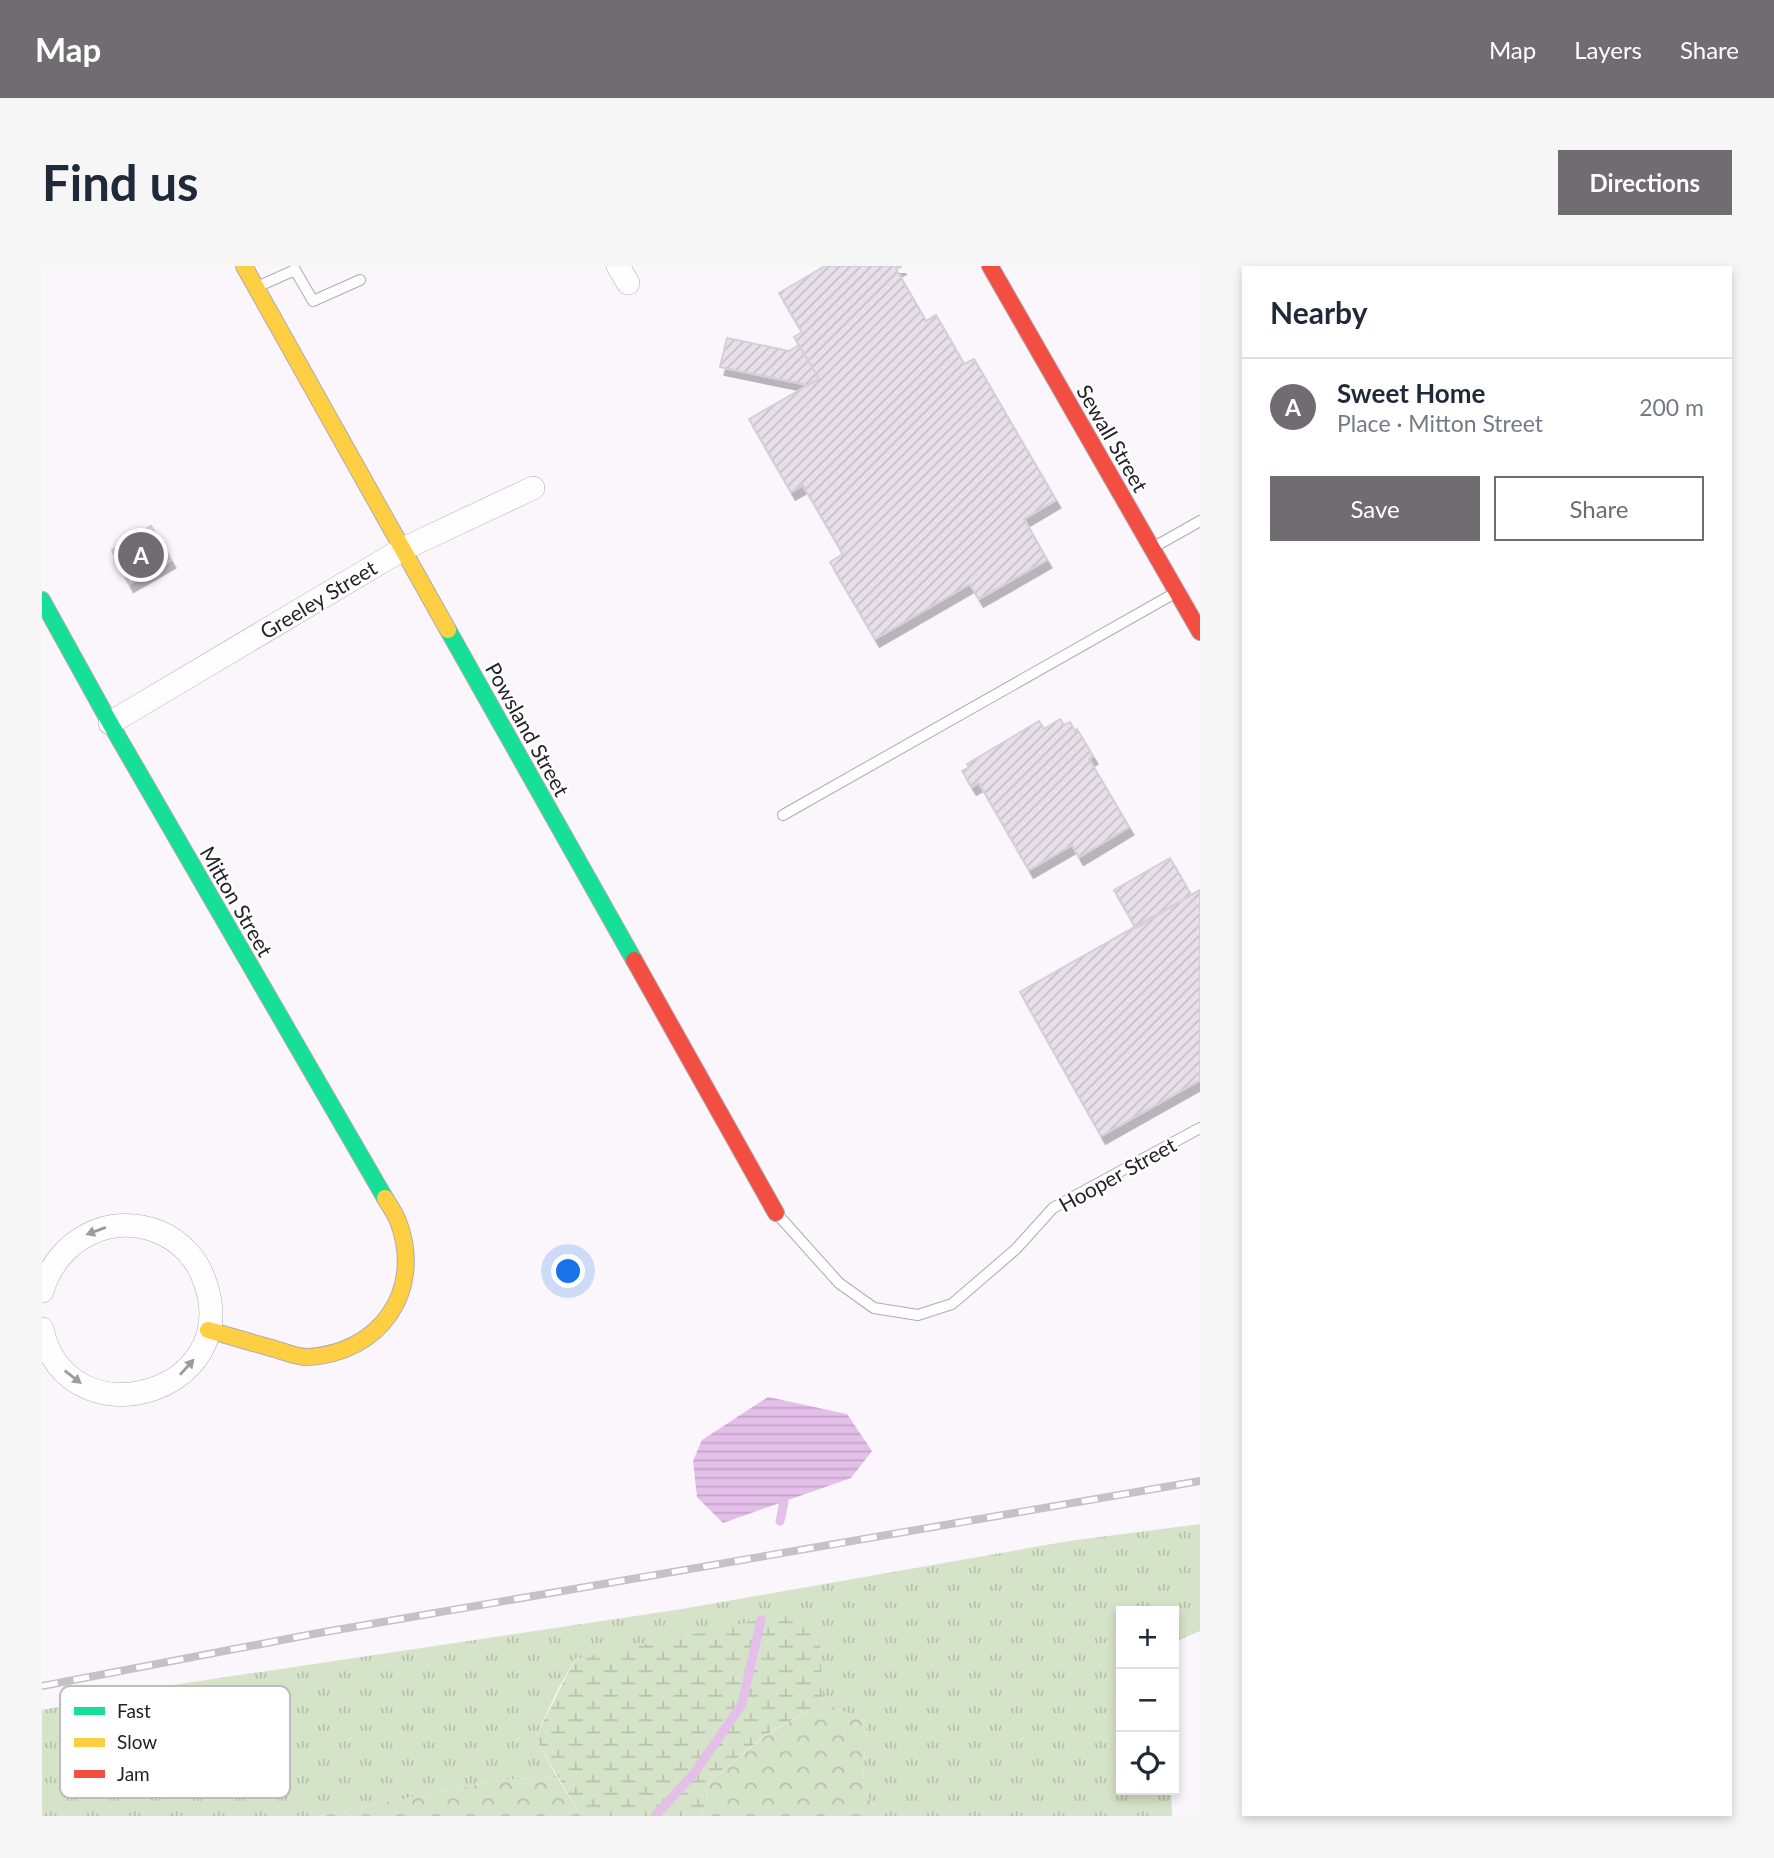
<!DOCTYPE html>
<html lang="en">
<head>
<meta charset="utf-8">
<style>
  :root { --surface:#fff; --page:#f6f6f7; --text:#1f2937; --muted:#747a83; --line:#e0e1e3; --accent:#716c72 }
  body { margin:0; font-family:Lato,sans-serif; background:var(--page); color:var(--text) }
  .controls { position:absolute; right:21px; bottom:21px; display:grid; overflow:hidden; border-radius:0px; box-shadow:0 4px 10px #0003 }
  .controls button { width:63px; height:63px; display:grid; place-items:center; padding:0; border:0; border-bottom:2px solid var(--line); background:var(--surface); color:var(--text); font:35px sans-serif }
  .you { position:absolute; left:527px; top:1006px; width:24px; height:24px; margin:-18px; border:5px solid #fff; border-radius:50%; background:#1a73e8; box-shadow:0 0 0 10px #1a73e833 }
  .badge { display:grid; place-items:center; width:46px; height:46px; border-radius:50%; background:var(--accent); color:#fff; font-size:23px; font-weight:700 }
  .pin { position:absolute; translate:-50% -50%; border:4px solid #fff; box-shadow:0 2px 7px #0006 }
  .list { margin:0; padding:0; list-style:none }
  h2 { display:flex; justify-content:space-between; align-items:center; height:91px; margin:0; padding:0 28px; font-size:30px }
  h2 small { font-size:23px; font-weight:400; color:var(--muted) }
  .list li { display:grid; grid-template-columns:46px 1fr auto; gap:21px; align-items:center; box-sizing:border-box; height:98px; padding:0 28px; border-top:2px solid var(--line) }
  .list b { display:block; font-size:26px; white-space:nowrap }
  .list p { margin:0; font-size:23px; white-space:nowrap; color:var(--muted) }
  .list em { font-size:23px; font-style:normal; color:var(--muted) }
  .actions { display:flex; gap:14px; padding:21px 28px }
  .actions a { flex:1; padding:16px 0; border:2px solid var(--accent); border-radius:0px; text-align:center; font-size:24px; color:var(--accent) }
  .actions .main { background:var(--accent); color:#fff }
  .icon { flex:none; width:38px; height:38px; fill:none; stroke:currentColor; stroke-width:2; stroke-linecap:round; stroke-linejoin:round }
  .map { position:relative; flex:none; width:1158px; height:1550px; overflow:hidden; border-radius:0px }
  header { display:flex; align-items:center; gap:42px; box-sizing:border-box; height:98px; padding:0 35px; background:var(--accent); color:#fff }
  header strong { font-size:33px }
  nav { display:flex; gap:38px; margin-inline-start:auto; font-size:24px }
  .intro { display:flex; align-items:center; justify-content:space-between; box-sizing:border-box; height:168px; padding:0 42px }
  h1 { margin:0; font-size:49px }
  .button { padding:18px 32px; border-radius:0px; background:var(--accent); color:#fff; font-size:24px; font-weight:700 }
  main { display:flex; gap:42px; padding:0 42px }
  aside { flex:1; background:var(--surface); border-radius:0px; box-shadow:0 4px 10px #0003 }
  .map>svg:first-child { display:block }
  .grass { fill:url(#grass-tufts) }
  .forest { fill:url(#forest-crowns) }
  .wetland { fill:url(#wetland-marsh) }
  .water { fill:url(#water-rules) }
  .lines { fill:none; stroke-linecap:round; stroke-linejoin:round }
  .stream { stroke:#e4bfe9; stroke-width:9 }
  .building { fill:url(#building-hatch); stroke:#d4d0d6; stroke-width:2; filter:url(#shadow) }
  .lane-casing { stroke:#b0abb1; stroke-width:12 }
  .street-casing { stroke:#b0abb1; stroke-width:24 }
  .fast-casing { stroke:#b0abb1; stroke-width:18 }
  .slow-casing { stroke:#b0abb1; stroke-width:18 }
  .jam-casing { stroke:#b0abb1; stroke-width:18 }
  .lane { stroke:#fefeff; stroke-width:10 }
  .street { stroke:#fefeff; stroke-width:23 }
  .fast { stroke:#16e098; stroke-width:16 }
  .slow { stroke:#ffcf43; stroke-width:16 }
  .jam { stroke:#f24e42; stroke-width:16 }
  .rail-casing { stroke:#c4c2c4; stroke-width:8 }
  .rail { stroke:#fff; stroke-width:5; stroke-dasharray:16; stroke-linecap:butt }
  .oneway { fill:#9d9b9e }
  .labels { text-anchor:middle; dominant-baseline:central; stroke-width:5; stroke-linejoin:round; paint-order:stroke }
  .street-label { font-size:21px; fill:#262127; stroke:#fff }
  .key { fill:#fff; stroke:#bebcbe; stroke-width:2 }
  .key-label { font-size:19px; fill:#262127 }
</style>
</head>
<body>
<header>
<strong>Map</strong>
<nav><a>Map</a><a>Layers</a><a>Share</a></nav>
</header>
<div class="intro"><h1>Find us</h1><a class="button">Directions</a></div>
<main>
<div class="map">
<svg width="1158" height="1550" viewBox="0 0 1158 1550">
  <defs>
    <pattern id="grass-tufts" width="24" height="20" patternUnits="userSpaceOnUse" patternTransform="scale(1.75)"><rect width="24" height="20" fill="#d5e3c8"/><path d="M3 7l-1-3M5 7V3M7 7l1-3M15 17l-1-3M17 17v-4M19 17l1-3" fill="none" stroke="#b7c2ac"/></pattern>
    <pattern id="forest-crowns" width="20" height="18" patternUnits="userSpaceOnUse" patternTransform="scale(1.75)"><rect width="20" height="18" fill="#d5e3c8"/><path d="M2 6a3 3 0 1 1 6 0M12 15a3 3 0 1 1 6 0" fill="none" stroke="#b7c2ac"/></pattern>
    <pattern id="wetland-marsh" width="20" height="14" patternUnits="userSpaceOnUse" patternTransform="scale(1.75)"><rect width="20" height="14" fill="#d5e3c8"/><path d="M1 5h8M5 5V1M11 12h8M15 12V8" fill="none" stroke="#b7c2ac"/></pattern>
    <pattern id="water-rules" width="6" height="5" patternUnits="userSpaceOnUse" patternTransform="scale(1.75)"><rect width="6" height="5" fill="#e4bfe9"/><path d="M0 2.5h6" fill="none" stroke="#c3a4c8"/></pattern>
    <pattern id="building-hatch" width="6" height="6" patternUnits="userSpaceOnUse" patternTransform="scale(1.75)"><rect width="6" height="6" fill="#e7dfe9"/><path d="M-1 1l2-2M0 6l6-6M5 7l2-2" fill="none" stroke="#c6bfc8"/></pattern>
    <filter id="shadow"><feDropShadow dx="4.5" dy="8" stdDeviation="0" flood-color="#0004"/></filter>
  </defs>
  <rect width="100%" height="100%" fill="#fbf6fc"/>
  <!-- grass -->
  <path class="grass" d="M 1158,1258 L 1158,1365 L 1132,1376 L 1132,1345 L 1079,1345 L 1079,1524 L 1129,1524 L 1130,1550 L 839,1550 L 821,1523 L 824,1455 L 781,1436 L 778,1372 L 533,1393 L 515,1425 L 493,1472 L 515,1511 L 458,1514 L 275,1550 L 0,1550 L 0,1444 L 131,1419 L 640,1343 L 1027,1275 Z"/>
  <!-- forest -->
  <path class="forest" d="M 781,1436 L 824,1455 L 821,1523 L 839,1550 L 660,1550 L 668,1515 L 723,1470 Z
    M 515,1511 L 539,1550 L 275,1550 L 458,1514 Z"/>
  <!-- wetland -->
  <path class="wetland" d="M 741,1349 L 778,1372 L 781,1436 L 722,1470 L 668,1515 L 660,1550 L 539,1550 L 493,1472 L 533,1393 Z"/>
  <!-- water -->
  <path class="water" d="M 726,1131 L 805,1148 L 830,1185 L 809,1212 L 681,1257 L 655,1231 L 651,1195 L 660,1174 Z"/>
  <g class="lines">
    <!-- stream -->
    <path class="stream" d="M 738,1255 L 742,1236
      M 613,1550 L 653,1506 L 700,1438 L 719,1354"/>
  </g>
  <!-- building -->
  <path class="building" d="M 783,0 L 860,0 L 854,3 L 884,55 L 894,49 L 922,98 L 932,93 L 1014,234 L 982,253 L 1005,294 L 937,333 L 928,318 L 833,373 L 788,296 L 801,288 L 761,219 L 749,226 L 707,153 L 777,113 L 752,71 L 760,66 L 737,27 Z
    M 685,72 L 747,85 L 757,79 L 777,113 L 766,119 L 678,101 Z
    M 109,260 L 129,294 L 87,318 L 70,284 Z
    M 1018,453 L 1022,459 L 1028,456 L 1033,465 L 1035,463 L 1051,490 L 1047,493 L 1087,561 L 1037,591 L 1030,579 L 987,604 L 937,517 L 930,521 L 920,505 L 927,501 L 925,498 L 997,455 L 1002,463 Z
    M 1128,592 L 1149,629 L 1094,662 L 1072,624 Z
    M 1158,624 L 1158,814 L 1059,870 L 978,726 Z"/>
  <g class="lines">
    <!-- lane casing -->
    <g class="lane-casing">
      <path id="lane" d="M 217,20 L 253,4 L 271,35 L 318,14
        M 1112,281 L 1158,255
        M 741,549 L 1133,327
        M 736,949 L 797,1017 L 832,1042 L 876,1049 L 910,1038 L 974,983 L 1011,942 L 1158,862"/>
    </g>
    <!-- street casing -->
    <g class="street-casing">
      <path id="street" d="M 576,0 L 586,17
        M 68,457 L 361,283 L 491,222
        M 0,1025 C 16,974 66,946 117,966 C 139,975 156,994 163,1016 C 203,1128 25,1178 0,1063"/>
    </g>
    <!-- fast casing -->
    <g class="fast-casing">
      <path id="fast" d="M 0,334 L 68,457 L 343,932
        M 406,364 L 592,694"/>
    </g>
    <!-- slow casing -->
    <g class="slow-casing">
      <path id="slow" d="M 202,0 L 406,364
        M 166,1064 C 188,1070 211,1077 233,1083 C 243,1086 255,1091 265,1091 C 337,1088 383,1025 356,955 C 353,947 347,939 343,932"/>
    </g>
    <!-- jam casing -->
    <g class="jam-casing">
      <path id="jam" d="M 948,0 L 1158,366
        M 592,694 L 734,947"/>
    </g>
    <!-- lane -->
    <use href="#lane" class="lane"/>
    <!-- street -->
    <use href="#street" class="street"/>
    <!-- fast -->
    <use href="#fast" class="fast"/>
    <!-- slow -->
    <use href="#slow" class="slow"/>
    <!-- jam -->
    <use href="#jam" class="jam"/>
    <!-- rail casing -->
    <g class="rail-casing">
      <path id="rail" d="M 0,1420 L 271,1368 L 1158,1215"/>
    </g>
    <!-- rail -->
    <use href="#rail" class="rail"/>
  </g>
  <!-- one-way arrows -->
  <defs><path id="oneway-solid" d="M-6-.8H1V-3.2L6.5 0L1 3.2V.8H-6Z" transform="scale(1.75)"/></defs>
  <g class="oneway">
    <use href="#oneway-solid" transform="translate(54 965) rotate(160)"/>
    <use href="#oneway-solid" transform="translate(145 1101) rotate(-48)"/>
    <use href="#oneway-solid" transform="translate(31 1111) rotate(38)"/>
  </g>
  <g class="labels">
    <!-- street labels -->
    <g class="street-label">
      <text transform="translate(1071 172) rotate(60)">Sewall Street</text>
      <text transform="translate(276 333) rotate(-31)">Greeley Street</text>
      <text transform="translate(486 463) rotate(61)">Powsland Street</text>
      <text transform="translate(195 635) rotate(60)">Mitton Street</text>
      <text transform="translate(1075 908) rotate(-29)">Hooper Street</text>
    </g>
  </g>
  <!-- legend -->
  <rect x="18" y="1420" width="230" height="112" rx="10" class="key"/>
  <rect x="32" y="1441" width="31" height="8" fill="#16e098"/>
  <rect x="32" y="1472" width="31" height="9" fill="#ffcf43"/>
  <rect x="32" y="1504" width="31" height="8" fill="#f24e42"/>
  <g class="key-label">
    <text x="75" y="1452">Fast</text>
    <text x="75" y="1483">Slow</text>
    <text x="75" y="1515">Jam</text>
  </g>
</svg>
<div class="controls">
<button>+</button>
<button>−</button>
<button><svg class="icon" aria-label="locate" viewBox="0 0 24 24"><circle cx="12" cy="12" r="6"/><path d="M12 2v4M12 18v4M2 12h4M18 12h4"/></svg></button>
</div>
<div class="you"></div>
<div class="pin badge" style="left:99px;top:289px">A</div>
</div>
<aside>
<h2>Nearby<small></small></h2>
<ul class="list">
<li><span class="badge">A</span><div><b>Sweet Home</b><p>Place · Mitton Street</p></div><em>200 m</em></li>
</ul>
<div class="actions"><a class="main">Save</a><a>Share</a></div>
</aside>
</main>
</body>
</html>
